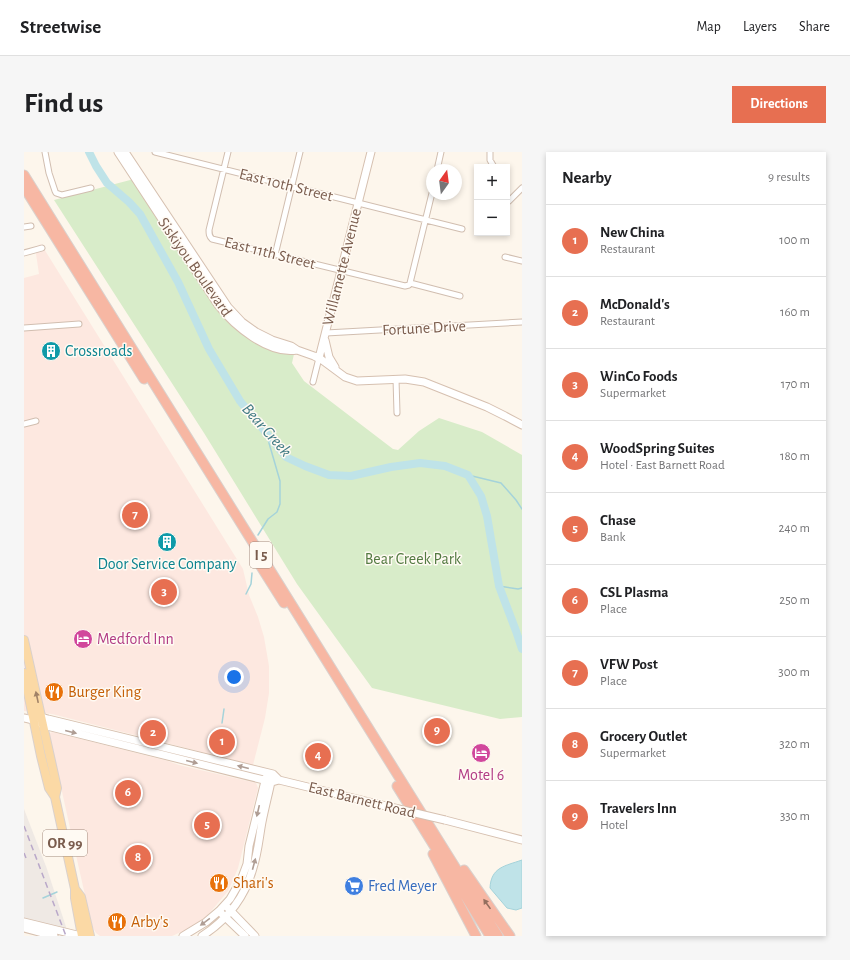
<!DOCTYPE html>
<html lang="en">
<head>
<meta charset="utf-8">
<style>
  :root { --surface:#fff; --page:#f6f6f6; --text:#202124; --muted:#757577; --line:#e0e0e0; --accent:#e76f51 }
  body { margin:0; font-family:"Alegreya Sans",sans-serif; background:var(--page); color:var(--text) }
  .controls { position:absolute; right:12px; top:12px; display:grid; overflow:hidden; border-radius:0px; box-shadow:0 2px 6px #0003 }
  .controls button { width:36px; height:36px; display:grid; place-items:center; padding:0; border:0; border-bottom:1px solid var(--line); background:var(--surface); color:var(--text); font:20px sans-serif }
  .compass { position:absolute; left:402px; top:12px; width:36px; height:36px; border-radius:50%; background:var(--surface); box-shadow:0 2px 6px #0003; rotate:14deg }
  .you { position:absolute; left:210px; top:525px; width:14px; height:14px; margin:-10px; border:3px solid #fff; border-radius:50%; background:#1a73e8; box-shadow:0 0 0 6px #1a73e833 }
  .badge { display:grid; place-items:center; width:26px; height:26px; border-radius:50%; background:var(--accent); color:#fff; font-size:13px; font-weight:700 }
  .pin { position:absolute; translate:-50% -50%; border:2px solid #fff; box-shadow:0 1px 4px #0006 }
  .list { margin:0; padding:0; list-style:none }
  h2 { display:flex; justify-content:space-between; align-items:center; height:52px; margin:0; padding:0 16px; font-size:17px }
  h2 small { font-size:13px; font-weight:400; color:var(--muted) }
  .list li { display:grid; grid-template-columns:26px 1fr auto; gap:12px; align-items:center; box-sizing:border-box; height:72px; padding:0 16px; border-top:1px solid var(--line) }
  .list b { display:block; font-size:15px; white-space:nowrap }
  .list p { margin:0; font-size:13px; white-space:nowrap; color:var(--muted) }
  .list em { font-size:13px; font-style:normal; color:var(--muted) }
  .map { position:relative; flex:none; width:498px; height:784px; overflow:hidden; border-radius:0px }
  header { display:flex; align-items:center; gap:24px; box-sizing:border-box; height:56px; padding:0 20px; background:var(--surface); border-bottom:1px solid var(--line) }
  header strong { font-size:19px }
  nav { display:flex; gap:22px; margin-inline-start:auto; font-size:14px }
  .intro { display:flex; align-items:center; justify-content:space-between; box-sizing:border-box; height:96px; padding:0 24px }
  h1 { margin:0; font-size:28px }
  .button { padding:10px 18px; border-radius:0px; background:var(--accent); color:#fff; font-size:14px; font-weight:700 }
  main { display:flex; gap:24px; padding:0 24px }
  aside { flex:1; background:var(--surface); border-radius:0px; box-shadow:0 2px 6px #0003 }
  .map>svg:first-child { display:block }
  .commercial { fill:#fde8e0 }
  .industrial { fill:#efe9e4 }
  .green { fill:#d8ecc9 }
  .water { fill:#bfe3e8; stroke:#a5d3da }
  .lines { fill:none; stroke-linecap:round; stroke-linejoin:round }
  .stream { stroke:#a5d3da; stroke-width:1.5 }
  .river { stroke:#bfe3e8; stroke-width:8 }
  .street-casing { stroke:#d1beb0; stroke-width:7 }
  .secondary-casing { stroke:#d6c0b0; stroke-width:9 }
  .primary-casing { stroke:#dad1cd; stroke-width:10 }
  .highway-casing { stroke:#dad1cd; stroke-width:11 }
  .street { stroke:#fff; stroke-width:5 }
  .secondary { stroke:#fff; stroke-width:7 }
  .primary { stroke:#fbd9a5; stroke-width:8 }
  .highway { stroke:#f7b7a3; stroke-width:9 }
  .rail { stroke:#b9a8c9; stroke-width:1.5; stroke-dasharray:6 4; stroke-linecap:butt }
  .secondary-bridge-casing { stroke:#d6c0b0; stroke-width:9; stroke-linecap:butt }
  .secondary-bridge { stroke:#fff; stroke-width:7 }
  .oneway { fill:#a18267 }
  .oneway2 { fill:#af9d94 }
  .oneway3 { fill:#936e5e }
  .labels { text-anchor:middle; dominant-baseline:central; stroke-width:3; stroke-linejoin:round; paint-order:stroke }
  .shield { fill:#fffaf3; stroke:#a28b7f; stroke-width:1 }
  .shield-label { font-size:15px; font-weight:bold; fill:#7a5c4d }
  .street-label { font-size:16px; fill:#7a5c4d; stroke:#fffaf3 }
  .culture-label { font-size:16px; fill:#0d838f; stroke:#fffaf3; text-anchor:start }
  .park-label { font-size:16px; fill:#537a41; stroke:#fffaf3 }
  .hotel-label { font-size:16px; fill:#b23c85; stroke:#fffaf3; text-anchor:start }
  .food-label { font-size:16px; fill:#c56008; stroke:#fffaf3; text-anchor:start }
  .shop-label { font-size:16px; fill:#366cbe; stroke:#fffaf3; text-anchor:start }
  .water-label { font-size:17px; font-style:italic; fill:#437c86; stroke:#fffaf3 }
</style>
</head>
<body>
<header>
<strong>Streetwise</strong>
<nav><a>Map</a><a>Layers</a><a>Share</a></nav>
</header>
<div class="intro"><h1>Find us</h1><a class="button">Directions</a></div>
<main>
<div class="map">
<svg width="498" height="784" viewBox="0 0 498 784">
  <rect width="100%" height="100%" fill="#fdf6ec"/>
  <!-- commercial -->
  <path class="commercial" d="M 17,92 L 219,417 L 225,443 L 234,465 L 240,485 L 245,514 L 245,541 L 241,566 L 229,613 L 28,562 L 0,559 L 0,126 L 15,122 L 11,95 Z
    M 29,580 L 144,609 L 155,613 L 232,631 L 234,636 L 214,716 L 209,728 L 204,739 L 183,764 L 178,768 L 166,776 L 148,784 L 76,784 L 72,781 L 68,774 L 56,721 L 25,581 Z"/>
  <!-- industrial -->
  <path class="industrial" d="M 0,657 L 23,717 L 43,778 L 0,767 Z"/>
  <!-- green -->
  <path class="green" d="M 110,27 L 192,152 L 255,199 L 270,202 L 268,211 L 280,229 L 369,297 L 374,298 L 395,279 L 415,266 L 458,280 L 498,303 L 498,565 L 476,567 L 348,536 L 273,432 L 180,281 L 30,48 Z"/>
  <!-- water -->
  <path class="water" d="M 498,708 L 498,756 L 492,758 L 483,756 L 466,736 C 467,715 481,714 498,708 Z"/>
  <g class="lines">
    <!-- stream -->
    <path class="stream" d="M 444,323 L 477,331 L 492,348 L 498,357
      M 234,383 L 244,367 L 253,360 L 256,352 L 256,329 L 245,291 L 244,283
      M 475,434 L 494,437 L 498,436
      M 222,442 L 227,432 L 228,421
      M 198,571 L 200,557
      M 19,746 L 33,740"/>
    <!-- river -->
    <path class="river" d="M 65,0 L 72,14 L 83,31 L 105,50 L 116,62 L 154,130 L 185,197 L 216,249 L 262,305 L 281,314 L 305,323 L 327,324 L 367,315 L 396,311 L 421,314 L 444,323 L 457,344 L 463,364 L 475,434 L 492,479 L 498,497"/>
    <!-- street casing -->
    <g class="street-casing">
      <path id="street" d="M 21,0 L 25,21 L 31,39 L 32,41 L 38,43 L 67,36
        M 131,0 L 438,77
        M 204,0 L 185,78 C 185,82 185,84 188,87 L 381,134 L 385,133 L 386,131 L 408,41
        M 466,0 L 466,8 L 470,15
        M 413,18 L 417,0
        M 485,49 L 498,36
        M 0,75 L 7,74
        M 0,101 L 18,96
        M 251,103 L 276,0
        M 481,105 L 498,109
        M 386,131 L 436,144
        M 0,176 L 55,172
        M 302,181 L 498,170
        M 372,227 L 373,261
        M 289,230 L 295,206
        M 0,272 L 12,269"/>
    </g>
    <!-- secondary casing -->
    <g class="secondary-casing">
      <path id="secondary" d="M 94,0 L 194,153 C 210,174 245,203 273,198
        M 101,0 L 204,155 L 218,170 L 232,180 L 248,188 L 267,194 L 273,198 L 290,204 L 298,208 L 321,225 L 333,229 L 381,227 L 400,230 L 463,255 L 481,264 L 498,273
        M 301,188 L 305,205 L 311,215
        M 295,206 L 347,0
        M 0,566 L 9,568 L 19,573 L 248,630 L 255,628 L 366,655
        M 13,567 L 17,565 L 24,567 L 249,622 L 255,628
        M 421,668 L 498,688
        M 204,756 L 231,784
        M 198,762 L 221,784
        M 0,770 L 57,784
        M 0,776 L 30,784
        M 159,784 L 182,770 L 195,759 L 206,747 L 217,728 L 223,712 L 225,694 L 242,625
        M 178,784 C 203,768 221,745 229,716 C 234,701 235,686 238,670 C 241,655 245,640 248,625"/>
    </g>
    <!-- primary casing -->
    <g class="primary-casing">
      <path id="primary" d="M 0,488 L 33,636 L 31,645
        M 0,521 L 17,604 L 25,636 L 31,645 L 51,737 L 51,746 L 58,784
        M 51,737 L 57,745 L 66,784"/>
    </g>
    <!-- highway casing -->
    <g class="highway-casing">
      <path id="highway" d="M 0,23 L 474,784
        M 0,35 L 120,227
        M 236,413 L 260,451
        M 373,634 L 466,784
        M 409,702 L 452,784
        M 440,718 L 486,784"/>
    </g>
    <!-- street -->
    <use href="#street" class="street"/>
    <!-- secondary -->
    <use href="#secondary" class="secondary"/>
    <!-- primary -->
    <use href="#primary" class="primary"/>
    <!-- highway -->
    <use href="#highway" class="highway"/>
    <!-- rail -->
    <path class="rail" d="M 0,674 L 42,784
      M 0,701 L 2,706"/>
    <!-- secondary-bridge casing -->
    <g class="secondary-bridge-casing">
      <path id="secondary-bridge" d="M 366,655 L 421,668"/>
    </g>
    <!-- secondary-bridge -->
    <use href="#secondary-bridge" class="secondary-bridge"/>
  </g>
  <!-- one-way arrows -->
  <defs><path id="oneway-solid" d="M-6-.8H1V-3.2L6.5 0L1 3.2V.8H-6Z"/></defs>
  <use class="oneway" href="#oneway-solid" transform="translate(13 545) rotate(-102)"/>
  <g class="oneway2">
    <use href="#oneway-solid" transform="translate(47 580) rotate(14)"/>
    <use href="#oneway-solid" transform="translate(168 610) rotate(14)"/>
    <use href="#oneway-solid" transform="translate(219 615) rotate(-166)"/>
    <use href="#oneway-solid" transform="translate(234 659) rotate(103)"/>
    <use href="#oneway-solid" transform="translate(230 712) rotate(-75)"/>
    <use href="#oneway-solid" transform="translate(181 770) rotate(144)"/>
  </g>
  <use class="oneway3" href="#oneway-solid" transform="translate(463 752) rotate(-125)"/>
  <!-- icons -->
  <defs>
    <g id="building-disc" transform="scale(1)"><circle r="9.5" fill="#0f9aa8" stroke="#fffaf3"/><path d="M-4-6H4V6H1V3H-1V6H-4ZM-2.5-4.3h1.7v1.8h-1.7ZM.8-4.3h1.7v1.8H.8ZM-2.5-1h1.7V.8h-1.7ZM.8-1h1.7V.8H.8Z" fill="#fff"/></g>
    <g id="hotel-disc" transform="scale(1)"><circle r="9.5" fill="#d1479c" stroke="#fffaf3"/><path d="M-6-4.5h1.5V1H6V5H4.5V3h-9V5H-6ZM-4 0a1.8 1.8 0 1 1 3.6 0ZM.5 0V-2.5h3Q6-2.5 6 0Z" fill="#fff"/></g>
    <g id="restaurant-disc" transform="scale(1)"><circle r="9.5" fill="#e8710a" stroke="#fffaf3"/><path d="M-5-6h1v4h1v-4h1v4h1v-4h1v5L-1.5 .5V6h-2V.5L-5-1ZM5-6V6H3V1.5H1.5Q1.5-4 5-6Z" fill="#fff"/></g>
    <g id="supermarket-disc" transform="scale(1)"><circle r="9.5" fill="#3f7fe0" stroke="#fffaf3"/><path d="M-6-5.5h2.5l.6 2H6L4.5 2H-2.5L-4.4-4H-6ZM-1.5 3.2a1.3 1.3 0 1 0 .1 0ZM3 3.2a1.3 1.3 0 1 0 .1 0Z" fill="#fff"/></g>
  </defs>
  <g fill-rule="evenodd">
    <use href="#building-disc" x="27" y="199"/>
    <use href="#building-disc" x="143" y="390"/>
    <use href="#hotel-disc" x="59" y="487"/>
    <use href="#restaurant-disc" x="30" y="540"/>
    <use href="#hotel-disc" x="457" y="601"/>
    <use href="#restaurant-disc" x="195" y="731"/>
    <use href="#supermarket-disc" x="330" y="734"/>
    <use href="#restaurant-disc" x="93" y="770"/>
  </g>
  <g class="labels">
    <!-- shield labels -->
    <g class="shield">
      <rect x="226" y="390" width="22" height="26" rx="3"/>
      <rect x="19" y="678" width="44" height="26" rx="3"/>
    </g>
    <g class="shield-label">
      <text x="237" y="403">I 5</text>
      <text x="41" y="691">OR 99</text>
    </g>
    <!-- street labels -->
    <g class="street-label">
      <text transform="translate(262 33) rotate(14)">East 10th Street</text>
      <text transform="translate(246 101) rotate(14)">East 11th Street</text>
      <text transform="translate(171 115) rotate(55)">Siskiyou Boulevard</text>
      <text transform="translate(318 115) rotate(-76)">Willamette Avenue</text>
      <text transform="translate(400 176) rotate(-3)">Fortune Drive</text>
      <text transform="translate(338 648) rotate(14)">East Barnett Road</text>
    </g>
    <!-- culture labels -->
    <g class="culture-label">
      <text x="41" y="199">Crossroads</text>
      <text x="143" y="412" text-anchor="middle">Door Service Company</text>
    </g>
    <!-- park labels -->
    <g class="park-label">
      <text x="389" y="407">Bear Creek Park</text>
    </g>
    <!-- hotel labels -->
    <g class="hotel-label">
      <text x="73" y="487">Medford Inn</text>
      <text x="457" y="623" text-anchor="middle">Motel 6</text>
    </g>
    <!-- food labels -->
    <g class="food-label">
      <text x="44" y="540">Burger King</text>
      <text x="209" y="731">Shari's</text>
      <text x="107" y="770">Arby's</text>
    </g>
    <!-- shop labels -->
    <g class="shop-label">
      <text x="344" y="734">Fred Meyer</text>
    </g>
    <!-- water labels -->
    <g class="water-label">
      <text transform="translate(243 278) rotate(48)">Bear Creek</text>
    </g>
  </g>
</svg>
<div class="controls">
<button>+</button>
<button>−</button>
</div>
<svg class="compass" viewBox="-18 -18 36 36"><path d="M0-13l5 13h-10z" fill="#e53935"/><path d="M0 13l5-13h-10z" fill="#757577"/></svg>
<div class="you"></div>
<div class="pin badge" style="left:198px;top:590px">1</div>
<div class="pin badge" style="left:129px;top:581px">2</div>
<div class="pin badge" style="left:140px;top:440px">3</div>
<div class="pin badge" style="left:294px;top:604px">4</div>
<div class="pin badge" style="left:183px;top:673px">5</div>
<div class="pin badge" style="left:104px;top:641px">6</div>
<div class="pin badge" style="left:111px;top:363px">7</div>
<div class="pin badge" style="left:114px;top:706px">8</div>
<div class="pin badge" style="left:413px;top:579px">9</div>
</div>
<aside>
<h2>Nearby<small>9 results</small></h2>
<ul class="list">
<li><span class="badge">1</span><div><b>New China</b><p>Restaurant</p></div><em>100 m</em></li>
<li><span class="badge">2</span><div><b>McDonald's</b><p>Restaurant</p></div><em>160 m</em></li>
<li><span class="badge">3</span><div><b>WinCo Foods</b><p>Supermarket</p></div><em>170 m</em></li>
<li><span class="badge">4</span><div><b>WoodSpring Suites</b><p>Hotel · East Barnett Road</p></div><em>180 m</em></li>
<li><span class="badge">5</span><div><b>Chase</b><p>Bank</p></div><em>240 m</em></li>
<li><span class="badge">6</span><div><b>CSL Plasma</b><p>Place</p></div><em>250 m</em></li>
<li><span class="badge">7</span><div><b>VFW Post</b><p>Place</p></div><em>300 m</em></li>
<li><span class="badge">8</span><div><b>Grocery Outlet</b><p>Supermarket</p></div><em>320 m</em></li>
<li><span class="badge">9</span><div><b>Travelers Inn</b><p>Hotel</p></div><em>330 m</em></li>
</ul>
</aside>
</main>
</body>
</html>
